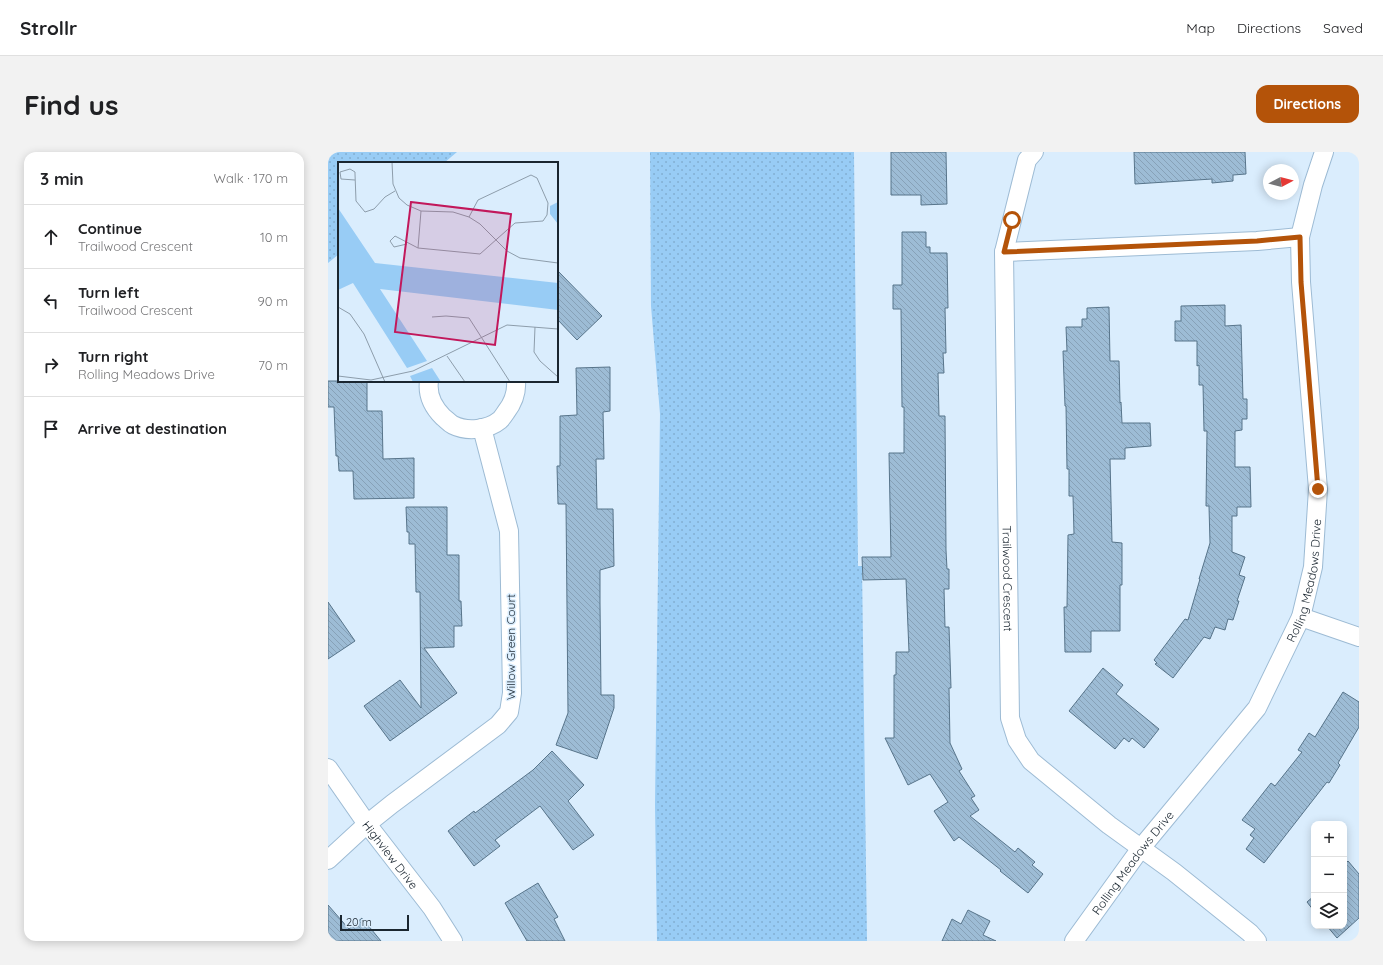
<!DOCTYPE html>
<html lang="en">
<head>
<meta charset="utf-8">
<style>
  :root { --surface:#fff; --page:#f2f2f2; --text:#202124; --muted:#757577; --line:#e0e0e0; --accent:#b45309 }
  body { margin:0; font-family:Quicksand,sans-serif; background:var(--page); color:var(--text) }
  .controls { position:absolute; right:12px; bottom:12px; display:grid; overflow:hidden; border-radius:8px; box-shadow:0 2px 10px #0003 }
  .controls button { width:36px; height:36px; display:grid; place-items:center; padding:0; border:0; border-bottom:1px solid var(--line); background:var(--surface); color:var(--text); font:20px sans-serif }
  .compass { position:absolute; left:935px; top:12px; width:36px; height:36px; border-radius:50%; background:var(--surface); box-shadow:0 2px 10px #0003; rotate:83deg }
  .scale { position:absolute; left:12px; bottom:10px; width:69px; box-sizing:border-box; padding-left:4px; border:2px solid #1a2630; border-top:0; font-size:11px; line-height:14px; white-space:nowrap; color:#1a2630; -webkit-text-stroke:3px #daedfd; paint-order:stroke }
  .stop { position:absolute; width:12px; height:12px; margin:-9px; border:3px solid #b45309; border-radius:50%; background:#fff }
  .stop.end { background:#b45309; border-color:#fff; box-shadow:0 1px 4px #0008 }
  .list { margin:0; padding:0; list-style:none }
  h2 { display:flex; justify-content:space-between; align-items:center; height:52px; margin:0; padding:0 16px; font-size:17px }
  h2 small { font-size:13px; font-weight:400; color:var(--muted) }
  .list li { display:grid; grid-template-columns:26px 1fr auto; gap:12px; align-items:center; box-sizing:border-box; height:64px; padding:0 16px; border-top:1px solid var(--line) }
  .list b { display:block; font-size:15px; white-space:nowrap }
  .list p { margin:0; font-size:13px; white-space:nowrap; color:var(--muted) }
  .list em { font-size:13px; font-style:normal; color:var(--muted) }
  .icon { flex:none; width:22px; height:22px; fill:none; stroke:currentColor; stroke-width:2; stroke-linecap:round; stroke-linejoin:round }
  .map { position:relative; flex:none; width:1031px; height:789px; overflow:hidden; border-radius:12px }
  header { display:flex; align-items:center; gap:24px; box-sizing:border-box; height:56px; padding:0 20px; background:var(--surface); border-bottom:1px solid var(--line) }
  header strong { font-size:19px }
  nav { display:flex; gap:22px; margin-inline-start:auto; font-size:14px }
  .intro { display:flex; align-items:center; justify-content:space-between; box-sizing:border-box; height:96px; padding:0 24px }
  h1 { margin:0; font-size:28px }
  .button { padding:10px 18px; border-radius:12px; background:var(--accent); color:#fff; font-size:14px; font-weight:700 }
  main { display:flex; gap:24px; padding:0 24px }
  aside { flex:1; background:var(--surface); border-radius:12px; box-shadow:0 2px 10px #0003 }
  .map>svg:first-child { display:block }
  .green { fill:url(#green-dots) }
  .building { fill:url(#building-back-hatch); stroke:#57748a }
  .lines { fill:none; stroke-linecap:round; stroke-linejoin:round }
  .minor-casing { stroke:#9dbbd4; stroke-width:20 }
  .minor { stroke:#fff; stroke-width:18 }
  .route { stroke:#b45309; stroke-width:5 }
  .labels { text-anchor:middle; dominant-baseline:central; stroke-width:3; stroke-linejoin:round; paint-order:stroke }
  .street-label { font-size:12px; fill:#1a2630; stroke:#daedfd }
  .inset-road { fill:none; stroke:#8d9dab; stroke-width:1 }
  .view { fill:#c2185b; fill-opacity:0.15; stroke:#c2185b; stroke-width:2 }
  .inset-edge { fill:none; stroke:#1a2630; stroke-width:2 }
</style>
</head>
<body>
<header>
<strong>Strollr</strong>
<nav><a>Map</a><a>Directions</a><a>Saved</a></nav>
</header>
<div class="intro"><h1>Find us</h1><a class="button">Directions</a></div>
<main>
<aside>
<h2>3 min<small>Walk · 170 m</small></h2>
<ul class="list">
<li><svg class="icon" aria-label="ahead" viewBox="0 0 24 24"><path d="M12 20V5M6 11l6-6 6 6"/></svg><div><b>Continue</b><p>Trailwood Crescent</p></div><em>10 m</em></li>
<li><svg class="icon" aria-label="left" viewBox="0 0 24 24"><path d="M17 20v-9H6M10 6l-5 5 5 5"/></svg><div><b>Turn left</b><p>Trailwood Crescent</p></div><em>90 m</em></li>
<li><svg class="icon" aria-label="right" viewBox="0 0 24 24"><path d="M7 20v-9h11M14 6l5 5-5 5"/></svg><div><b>Turn right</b><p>Rolling Meadows Drive</p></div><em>70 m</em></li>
<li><svg class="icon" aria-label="arrive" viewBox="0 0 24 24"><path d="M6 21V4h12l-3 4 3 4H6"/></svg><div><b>Arrive at destination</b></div></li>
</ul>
</aside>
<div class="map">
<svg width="1031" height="789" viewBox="0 0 1031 789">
  <defs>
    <pattern id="green-dots" width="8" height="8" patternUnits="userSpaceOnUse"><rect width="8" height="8" fill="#98ccf5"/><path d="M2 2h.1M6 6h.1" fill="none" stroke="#82afd2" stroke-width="1.8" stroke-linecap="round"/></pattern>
    <pattern id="building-back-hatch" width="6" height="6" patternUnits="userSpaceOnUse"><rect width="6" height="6" fill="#9dbcd5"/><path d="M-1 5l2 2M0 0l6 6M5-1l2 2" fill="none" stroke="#87a1b7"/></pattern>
  </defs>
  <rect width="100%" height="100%" fill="#daedfd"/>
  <!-- green -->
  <path class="green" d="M 0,0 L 129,0 L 116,11 L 11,11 L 11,102 L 0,111 Z
    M 322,0 L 526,0 L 530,414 L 534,414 L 539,789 L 329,789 L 327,653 L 332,262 L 323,154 Z"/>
  <!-- building -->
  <path class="building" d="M 563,0 L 618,0 L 619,52 L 593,53 L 593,43 L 563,43 Z
    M 806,0 L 917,0 L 918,22 L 905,23 L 905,29 L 884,31 L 884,27 L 807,32 Z
    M 574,80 L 598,80 L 598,95 L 602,95 L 602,101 L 619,101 L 620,156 L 617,156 L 618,201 L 615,201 L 616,221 L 610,221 L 611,264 L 617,264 L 618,398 L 619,417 L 621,417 L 621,437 L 616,437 L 617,475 L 621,475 L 623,536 L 621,536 L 622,591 L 634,617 L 631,619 L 647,644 L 643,646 L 651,658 L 642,664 L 687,700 L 690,696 L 707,710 L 704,713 L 715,722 L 700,741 L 672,719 L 673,718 L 631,685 L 626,689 L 606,659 L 620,650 L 602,622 L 580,633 L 557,586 L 566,586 L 566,523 L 568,523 L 568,500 L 581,500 L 578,427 L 535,428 L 534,405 L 563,405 L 561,301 L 576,301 L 576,255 L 574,255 L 573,157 L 565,157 L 565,133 L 574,133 Z
    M 229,118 L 274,164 L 249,188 L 229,167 Z
    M 897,153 L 897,174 L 913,173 L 915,247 L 919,247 L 919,267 L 914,267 L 914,278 L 907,279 L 907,315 L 922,315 L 923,355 L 909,355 L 909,364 L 904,364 L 904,400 L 917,405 L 911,423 L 917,425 L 909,449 L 911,449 L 905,468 L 900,467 L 897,478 L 887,475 L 882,487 L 876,485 L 845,526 L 827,512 L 829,511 L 826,508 L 857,467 L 860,468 L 872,427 L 871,427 L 882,391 L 881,354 L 878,354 L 879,279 L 876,279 L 875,233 L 871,233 L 871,213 L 869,214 L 869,189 L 847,189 L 847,169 L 853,169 L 853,154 Z
    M 781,155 L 782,209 L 791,209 L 792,251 L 793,250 L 794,271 L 822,271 L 823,294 L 797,296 L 797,307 L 782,307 L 784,390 L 794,391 L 794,433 L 792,433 L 792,479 L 763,479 L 763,500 L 737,500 L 736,455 L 739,455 L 740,383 L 746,382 L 745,344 L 741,344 L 741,317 L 739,317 L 738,254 L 737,254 L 735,199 L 739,199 L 738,175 L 754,175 L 754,167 L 759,167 L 759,156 Z
    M 282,215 L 282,259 L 275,260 L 276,307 L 268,307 L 269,357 L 285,357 L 286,414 L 272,418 L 272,451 L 273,543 L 286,543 L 286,556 L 269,607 L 228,593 L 240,561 L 238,352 L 230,352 L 229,314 L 232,314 L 232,264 L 249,263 L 248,216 Z
    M 0,229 L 39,229 L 39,259 L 54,259 L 55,307 L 86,306 L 86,346 L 26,347 L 25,319 L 11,319 L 10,304 L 8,304 L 6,255 L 0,255 Z
    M 78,355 L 119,355 L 119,403 L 131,403 L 131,449 L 133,449 L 134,474 L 126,474 L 126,495 L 96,496 L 129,541 L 62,589 L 36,554 L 72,528 L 93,556 L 92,440 L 88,440 L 87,392 L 81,392 L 81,380 L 79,380 Z
    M 0,450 L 27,489 L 0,507 Z
    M 775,516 L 795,533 L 788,542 L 831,577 L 816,596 L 804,586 L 801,590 L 796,586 L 787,597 L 741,559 Z
    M 1015,540 L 1031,550 L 1031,575 L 1010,611 L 1012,613 L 1001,631 L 999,630 L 936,711 L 918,697 L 926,686 L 922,683 L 927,677 L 914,668 L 943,631 L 947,634 L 974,600 L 970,598 L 981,581 L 987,585 Z
    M 224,599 L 256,633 L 240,649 L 266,683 L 245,698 L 212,654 L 167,688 L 172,694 L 146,714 L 120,679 L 146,659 L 147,661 L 205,618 Z
    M 1020,709 L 1031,722 L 1031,766 L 1009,786 L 999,774 L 1016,774 L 1016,713 Z
    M 210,731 L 230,765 L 226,767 L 237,789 L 199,789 L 177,751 Z
    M 986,744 L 986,759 L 979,750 Z
    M 0,753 L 21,777 L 34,766 L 53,789 L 0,789 Z
    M 640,758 L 662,769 L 655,783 L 668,789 L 614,789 L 624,767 L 633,772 Z"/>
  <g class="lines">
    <!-- minor casing -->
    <g class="minor-casing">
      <g id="minor">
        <path id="s1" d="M 706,0 L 699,8 L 676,100 L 682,566 L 689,588 L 703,609 L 781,673 L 846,720 L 922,781 L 929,789"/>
        <path d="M 676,100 L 929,89 L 972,85"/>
        <path d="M 101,229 C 99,243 105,255 115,265 C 118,267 121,271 125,273 C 139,280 160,278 172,268 C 174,266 176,263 178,260 C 185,251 189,241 188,229"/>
        <path d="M 973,465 L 1031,485"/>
        <path id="s2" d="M 0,616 L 39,672 L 104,756 L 125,789"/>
        <path d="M 0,708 L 39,672 L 64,652 L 170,573 L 181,560 L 184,541 L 181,379 L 154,276"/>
        <path id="s3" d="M 746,789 L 813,696 L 929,556 L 973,465 L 985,415 L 990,337 L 973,130 L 972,85 L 985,33 L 996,0"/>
      </g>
    </g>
    <!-- minor -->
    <use href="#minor" class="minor"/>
  </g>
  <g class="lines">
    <!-- route -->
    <path class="route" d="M 684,68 L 676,100 L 929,89 L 972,85 L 973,130 L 990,337"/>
  </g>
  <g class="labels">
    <!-- street labels -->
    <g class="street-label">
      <text stroke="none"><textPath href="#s1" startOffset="432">Trailwood Crescent</textPath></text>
      <text stroke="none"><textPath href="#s3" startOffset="434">Rolling Meadows Drive</textPath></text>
      <text transform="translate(182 495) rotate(-90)">Willow Green Court</text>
      <text stroke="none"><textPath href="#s2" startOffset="107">Highview Drive</textPath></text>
      <text stroke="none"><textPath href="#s3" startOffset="98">Rolling Meadows Drive</textPath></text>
    </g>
  </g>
  <!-- overview -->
  <g transform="translate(10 10)">
    <rect width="220" height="220" fill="#daedfd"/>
    <path d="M 220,40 L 220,62 L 212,52 L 212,44 ZM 0,46 L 37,101 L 220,121 L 220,148 L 42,127 L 89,199 L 69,206 L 15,121 L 0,128 ZM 94,206 L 103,220 L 75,220 L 72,214 Z" fill="#98ccf5"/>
    <path class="inset-road" d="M 54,0 L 55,22 L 61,36 L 69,43 L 83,49 L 115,50 L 131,55 L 142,62 L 169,89 L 182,96 L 220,101M 17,18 L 3,17 L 2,10 L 12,7 L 17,10 L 17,12 L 18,39 L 27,50 L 36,47 L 47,35 L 57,29M 69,82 L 56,85 L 52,79 L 57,74 L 80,86 L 142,92 L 177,61 L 205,59 L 209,53 L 210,41 L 199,16 L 193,13 L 140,38 L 131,55M 80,86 L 83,49M 0,145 L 12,152 L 26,172 L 47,220M 94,155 L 108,154 L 131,156 L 172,220M 197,165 L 196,190 L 202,199 L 220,215M 109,194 L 127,220M 0,214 L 33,218 L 75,209 L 169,163 L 220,167"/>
    <path class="view" d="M 73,40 L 173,52 L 157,183 L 57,170 Z"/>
    <rect width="220" height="220" class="inset-edge"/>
  </g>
</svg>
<div class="controls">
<button>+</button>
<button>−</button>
<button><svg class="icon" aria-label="layers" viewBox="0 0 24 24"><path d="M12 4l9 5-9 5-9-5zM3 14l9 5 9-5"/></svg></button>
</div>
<svg class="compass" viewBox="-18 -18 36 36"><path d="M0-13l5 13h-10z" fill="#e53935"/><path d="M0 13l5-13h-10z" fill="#757577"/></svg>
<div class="scale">20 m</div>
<div class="stop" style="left:684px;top:68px"></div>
<div class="stop end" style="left:990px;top:337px"></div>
</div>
</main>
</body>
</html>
